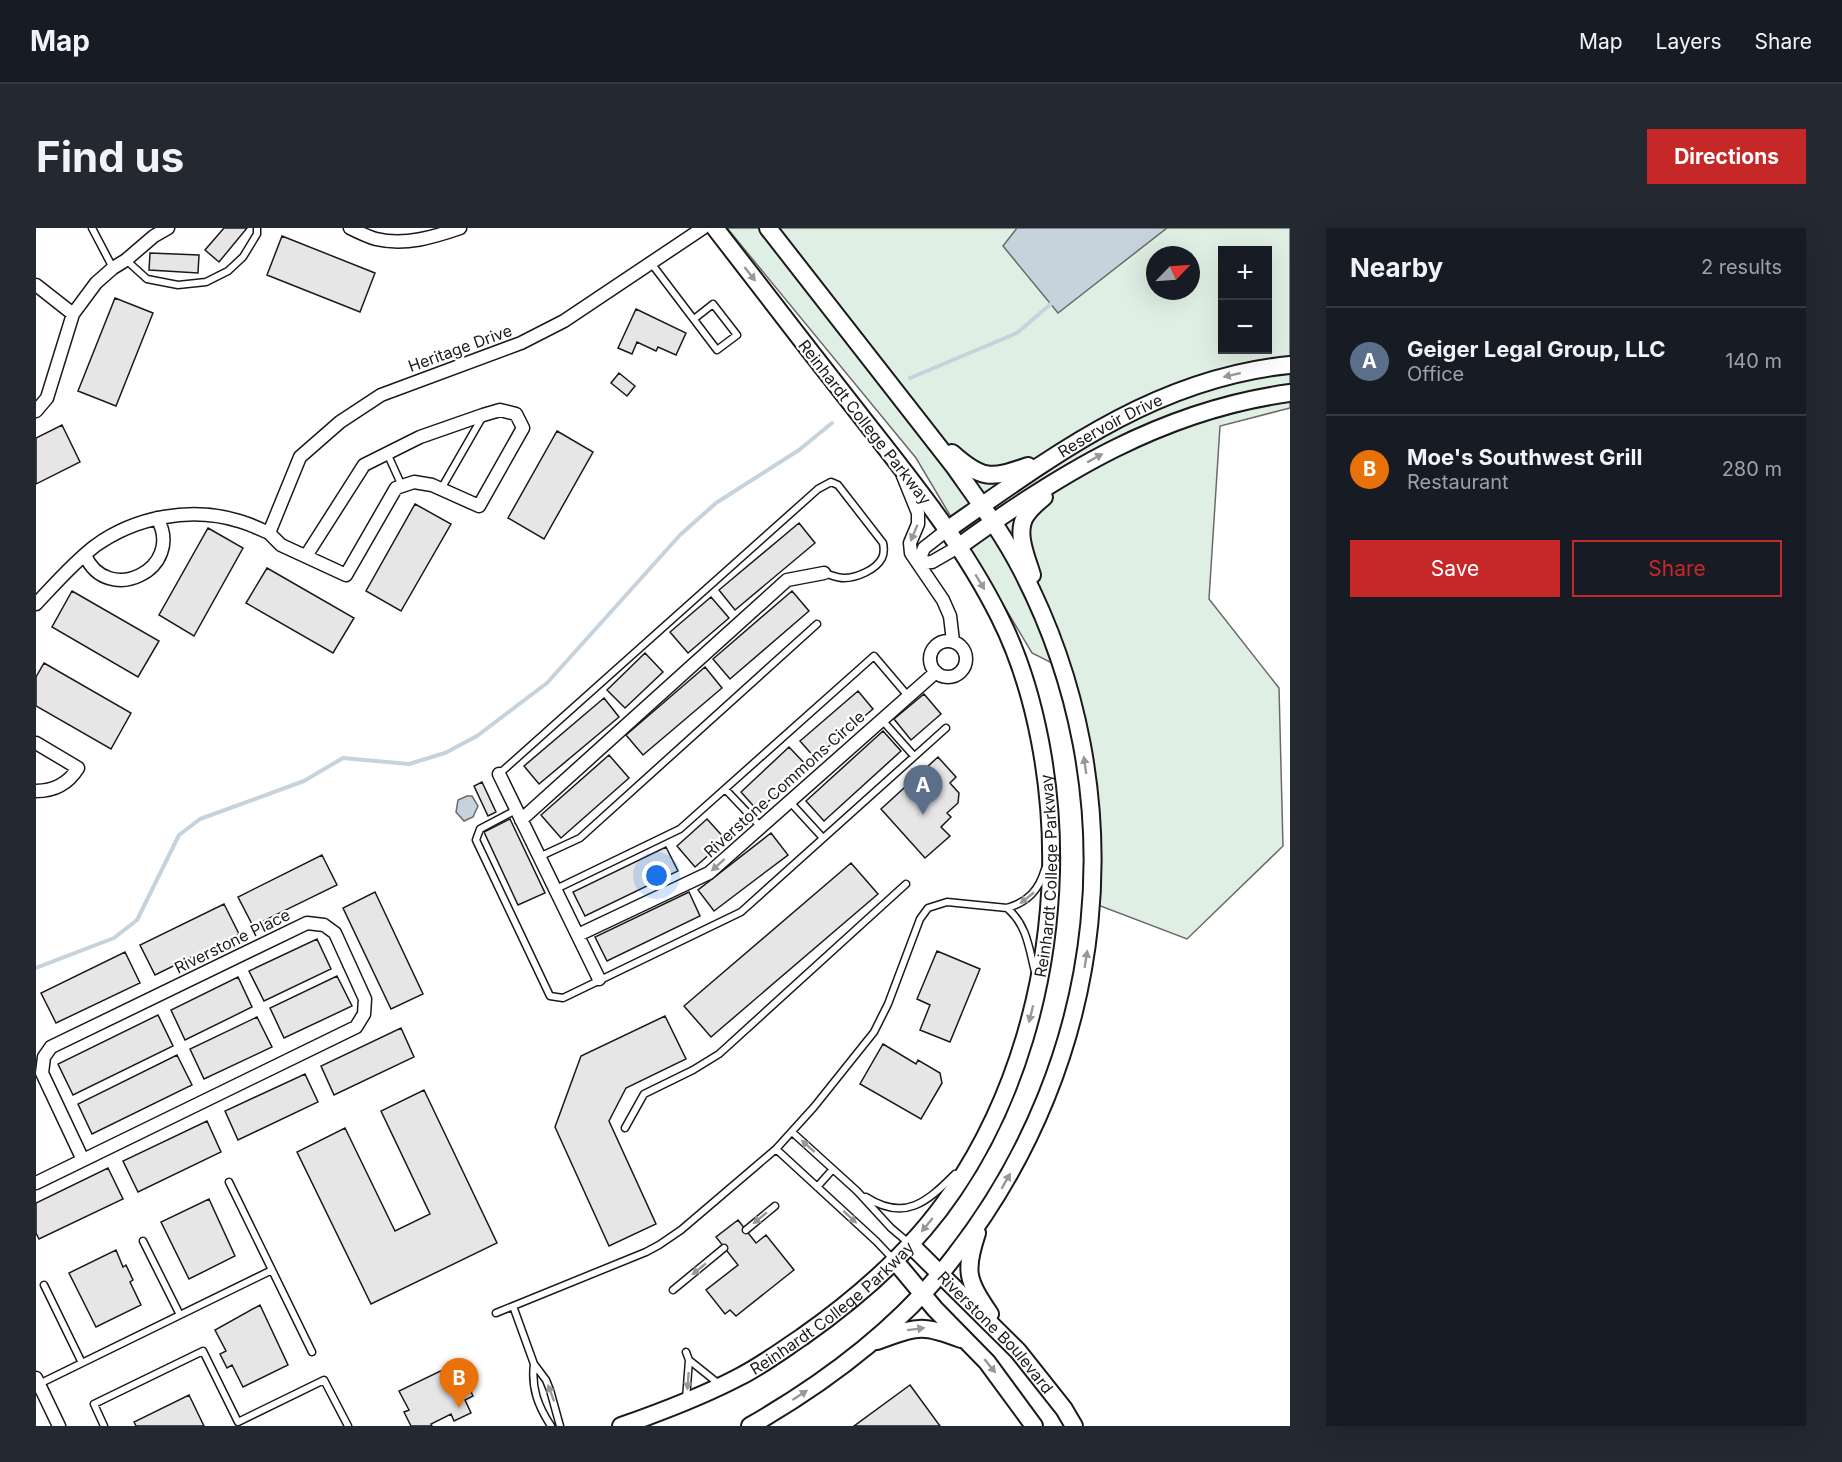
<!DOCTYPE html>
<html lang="en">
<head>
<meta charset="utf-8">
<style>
  :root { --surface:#171b24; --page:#242831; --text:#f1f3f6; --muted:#9ea1a6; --line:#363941; --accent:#c62828 }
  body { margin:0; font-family:Inter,sans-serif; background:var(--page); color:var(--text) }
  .controls { position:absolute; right:18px; top:18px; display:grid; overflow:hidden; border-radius:0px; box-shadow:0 6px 24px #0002 }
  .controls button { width:54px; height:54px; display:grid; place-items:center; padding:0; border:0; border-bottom:2px solid var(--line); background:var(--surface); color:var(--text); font:30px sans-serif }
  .compass { position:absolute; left:1110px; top:18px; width:54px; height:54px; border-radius:50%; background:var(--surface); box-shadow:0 6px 24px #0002; rotate:65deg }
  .you { position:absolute; left:621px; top:648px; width:21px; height:21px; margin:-15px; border:4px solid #fff; border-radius:50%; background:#1a73e8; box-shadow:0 0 0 9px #1a73e833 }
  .badge { display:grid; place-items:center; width:39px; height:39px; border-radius:50%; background:var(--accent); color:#fff; font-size:20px; font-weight:700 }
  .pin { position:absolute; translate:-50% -50px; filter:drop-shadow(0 2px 3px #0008) }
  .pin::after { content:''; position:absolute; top:32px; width:21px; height:18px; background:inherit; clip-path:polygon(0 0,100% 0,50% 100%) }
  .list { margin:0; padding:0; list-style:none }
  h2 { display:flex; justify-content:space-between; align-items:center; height:78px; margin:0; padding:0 24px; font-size:26px }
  h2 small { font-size:20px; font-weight:400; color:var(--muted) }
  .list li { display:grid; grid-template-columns:39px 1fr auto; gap:18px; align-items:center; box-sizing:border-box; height:108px; padding:0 24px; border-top:2px solid var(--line) }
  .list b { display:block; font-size:22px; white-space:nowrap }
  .list p { margin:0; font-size:20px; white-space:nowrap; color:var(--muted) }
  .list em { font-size:20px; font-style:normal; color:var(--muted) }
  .actions { display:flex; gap:12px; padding:18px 24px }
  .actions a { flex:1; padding:14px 0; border:2px solid var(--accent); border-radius:0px; text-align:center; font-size:21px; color:var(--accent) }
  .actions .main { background:var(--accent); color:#fff }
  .map { position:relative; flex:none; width:1254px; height:1198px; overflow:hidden; border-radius:0px }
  header { display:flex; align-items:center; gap:36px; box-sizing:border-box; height:84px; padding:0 30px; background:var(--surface); border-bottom:2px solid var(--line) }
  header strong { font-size:28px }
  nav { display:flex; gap:33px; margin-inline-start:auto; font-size:21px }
  .intro { display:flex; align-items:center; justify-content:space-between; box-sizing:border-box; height:144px; padding:0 36px }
  h1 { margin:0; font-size:42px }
  .button { padding:15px 27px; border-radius:0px; background:var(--accent); color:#fff; font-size:21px; font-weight:700 }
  main { display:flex; gap:36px; padding:0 36px }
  aside { flex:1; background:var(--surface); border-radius:0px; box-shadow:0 6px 24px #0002 }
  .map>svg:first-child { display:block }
  .green { fill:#e0efe3; stroke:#6a6a6a; stroke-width:1.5; fill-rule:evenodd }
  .water { fill:#c6d2dc; stroke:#6a6a6a; stroke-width:1.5 }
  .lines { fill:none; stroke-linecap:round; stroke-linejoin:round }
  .stream { stroke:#c6d2dc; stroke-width:4 }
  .building { fill:#e6e6e6; stroke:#1a1a1a; stroke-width:1.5 }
  .lane-casing { stroke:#1a1a1a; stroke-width:9 }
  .street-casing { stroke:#1a1a1a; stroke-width:15 }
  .secondary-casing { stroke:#1a1a1a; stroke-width:20 }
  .lane { stroke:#fff; stroke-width:6 }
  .street { stroke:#fff; stroke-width:12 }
  .secondary { stroke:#fff; stroke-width:16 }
  .oneway { fill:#989898 }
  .labels { text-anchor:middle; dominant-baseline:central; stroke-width:4.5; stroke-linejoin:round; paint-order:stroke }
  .street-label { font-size:16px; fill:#1a1a1a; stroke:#fff }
</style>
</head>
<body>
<header>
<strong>Map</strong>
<nav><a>Map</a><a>Layers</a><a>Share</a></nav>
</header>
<div class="intro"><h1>Find us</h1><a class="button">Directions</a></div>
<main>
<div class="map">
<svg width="1254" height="1198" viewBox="0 0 1254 1198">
  <rect width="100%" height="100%" fill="#fff"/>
  <!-- green -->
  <path class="green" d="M 691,0 L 1254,0 L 1254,180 L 1184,198 L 1173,371 L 1243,460 L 1247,618 L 1151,711 L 1054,674 L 1052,543 L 1028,441 L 996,425 L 880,230 ZM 1186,22 L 1232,22 L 1232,122 L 1186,122 ZM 1119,27 L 1155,27 L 1155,63 L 1119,63 Z"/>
  <!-- water -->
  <path class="water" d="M 981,0 L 1131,0 L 1022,85 L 967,18 Z
    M 431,568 L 436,568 L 442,578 L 437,589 L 428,593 L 420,584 L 422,572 Z"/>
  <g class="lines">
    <!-- stream -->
    <path class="stream" d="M 874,150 L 981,105 L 1017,74
      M 0,740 L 78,710 L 101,692 L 143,607 L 164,591 L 268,553 L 307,530 L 373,536 L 409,525 L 441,508 L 511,455 L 644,307 L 680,275 L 763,222 L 796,195"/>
  </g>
  <!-- building -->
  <path class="building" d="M 188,0 L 211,0 L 183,34 L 169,22 Z
    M 246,8 L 339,45 L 324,84 L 231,47 Z
    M 114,25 L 163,27 L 162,45 L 113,42 Z
    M 79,70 L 117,85 L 80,178 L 42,163 Z
    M 600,81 L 650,105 L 640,127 L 622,119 L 620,123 L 601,114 L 596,126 L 582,120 Z
    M 583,145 L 599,158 L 591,168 L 575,155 Z
    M 26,197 L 44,234 L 0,256 L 0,210 Z
    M 521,203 L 557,224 L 508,311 L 472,290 Z
    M 379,276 L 415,296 L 365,383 L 330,363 Z
    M 763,295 L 779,315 L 699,382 L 683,362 Z
    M 172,300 L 207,320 L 158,408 L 123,387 Z
    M 231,340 L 318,390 L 297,425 L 210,375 Z
    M 36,363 L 123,413 L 102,449 L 16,399 Z
    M 756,363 L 773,383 L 694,451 L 677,431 Z
    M 675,369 L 693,390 L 652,425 L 634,404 Z
    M 609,425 L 627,444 L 589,480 L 571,462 Z
    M 8,435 L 95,485 L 75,521 L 0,478 L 0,449 Z
    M 669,439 L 686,460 L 607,527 L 590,507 Z
    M 822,463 L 837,481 L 779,530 L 764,513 Z
    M 888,466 L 905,486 L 875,512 L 858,491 Z
    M 568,470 L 583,489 L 503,556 L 488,538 Z
    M 847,503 L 865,523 L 788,593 L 770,573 Z
    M 753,519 L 771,538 L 722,583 L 705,564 Z
    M 573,527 L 593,550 L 525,610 L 505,587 Z
    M 902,529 L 920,549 L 914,555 L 923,565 L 922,575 L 911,585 L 915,589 L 905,599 L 914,608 L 889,630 L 845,581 Z
    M 446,554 L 460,584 L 452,588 L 438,558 Z
    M 474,591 L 509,665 L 482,677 L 448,604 Z
    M 671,591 L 690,612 L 659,639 L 641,618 Z
    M 735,605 L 752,627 L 678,683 L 662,662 Z
    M 630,619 L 642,643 L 549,688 L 537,664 Z
    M 286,627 L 301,657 L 217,698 L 202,669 Z
    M 815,635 L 842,666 L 675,809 L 648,778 Z
    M 339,664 L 387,766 L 355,781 L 307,680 Z
    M 653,664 L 664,688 L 571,733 L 559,709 Z
    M 188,676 L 203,706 L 119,747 L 104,717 Z
    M 281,711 L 295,741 L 228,773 L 213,743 Z
    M 901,723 L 944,741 L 914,814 L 884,802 L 894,777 L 881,771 Z
    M 89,724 L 104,755 L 20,795 L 5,765 Z
    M 301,748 L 316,778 L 248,810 L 234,780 Z
    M 202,749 L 216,779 L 149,812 L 135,782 Z
    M 122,787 L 137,818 L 37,867 L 22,836 Z
    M 629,788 L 650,831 L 590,860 L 573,893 L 620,996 L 573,1018 L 519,899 L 545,828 Z
    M 221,789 L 236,819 L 168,851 L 154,821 Z
    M 365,800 L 378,829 L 298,867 L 285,838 Z
    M 847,816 L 880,836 L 882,832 L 904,845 L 906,855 L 885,891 L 824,856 Z
    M 141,827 L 156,857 L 56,906 L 42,876 Z
    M 269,846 L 282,874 L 202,912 L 189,883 Z
    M 388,862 L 461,1015 L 335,1076 L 261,924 L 309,900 L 359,1003 L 394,986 L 345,883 Z
    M 171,893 L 185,924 L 102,964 L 87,933 Z
    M 72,940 L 87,971 L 3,1011 L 0,1005 L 0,975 Z
    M 173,971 L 199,1028 L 153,1051 L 125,994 Z
    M 702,992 L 720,1015 L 730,1007 L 758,1042 L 700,1088 L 694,1082 L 689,1086 L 670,1062 L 702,1037 L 680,1009 Z
    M 80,1022 L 87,1039 L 90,1037 L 97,1052 L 94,1054 L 105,1077 L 60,1099 L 33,1045 Z
    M 224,1077 L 252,1137 L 207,1159 L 196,1137 L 191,1140 L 184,1126 L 190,1123 L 179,1102 Z
    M 421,1135 L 437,1168 L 429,1172 L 435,1185 L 418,1193 L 415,1186 L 395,1196 L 396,1198 L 375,1198 L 368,1184 L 373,1182 L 363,1163 Z
    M 874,1157 L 904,1198 L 818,1198 Z
    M 153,1167 L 168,1198 L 100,1198 L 98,1194 Z"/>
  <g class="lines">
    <!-- lane casing -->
    <g class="lane-casing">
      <path id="lane" d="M 56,0 L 77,40
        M 90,32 L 111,51 L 142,57 L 170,54 L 192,43 L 207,29 L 221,6 L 221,0
        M 615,35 L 681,122 L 701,107 L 677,76 L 658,91
        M 351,225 L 366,258
        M 405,261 L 447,188
        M 846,492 L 878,528
        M 463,546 L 782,261 L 795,254 L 802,257 L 847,315 C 848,320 848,326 846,330 C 840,342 820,350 808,350 C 801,350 795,347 788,345
        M 689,561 L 725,599
        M 754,574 L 787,610
        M 480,582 L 444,601 L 440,612 L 514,768 L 527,770 L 705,684 L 910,500
        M 503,629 L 544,610 L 781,396
        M 520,661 L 644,601 L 838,428 L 872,468
        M 971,680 C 991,697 993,720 999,744
        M 589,900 L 608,866 L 657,842 L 683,826 L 870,656
        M 756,904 L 821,963 L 855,1000 L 874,1016
        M 740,921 L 840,1013 L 858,1032
        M 193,954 L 276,1124
        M 781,959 L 797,941
        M 830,969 C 869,994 891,974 919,946
        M 710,1002 L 739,978
        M 107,1013 L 144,1087
        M 8,1057 L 46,1135
        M 637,1062 L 688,1020
        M 477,1078 L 498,1136 L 510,1152 L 514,1162 L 524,1198
        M 460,1085 L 610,1024 L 623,1017 L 645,1002 L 740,921 L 778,879 L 838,804 L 852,776 L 884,691 L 892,680 L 911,674 L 971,680 C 992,674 1003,662 1009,641
        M 650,1124 L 653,1132 L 650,1171
        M 653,1132 L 683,1156
        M 498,1136 C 495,1160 502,1178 515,1198
        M 3,1156 L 236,1042
        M 68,1198 L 58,1176 L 167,1123 L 202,1194 L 288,1152 L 312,1198"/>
    </g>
    <!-- street casing -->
    <g class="street-casing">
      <path id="street" d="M 314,0 C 322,4 332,9 340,11 C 369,18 398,9 424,0
        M 0,57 L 37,86
        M 0,183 L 11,170 L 37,86 L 60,55 L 77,40 L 90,32 L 118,8 L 132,0
        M 867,248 L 882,285 L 882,296 L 874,315 L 875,325 L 907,372 L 914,388 L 917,413
        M 911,302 L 888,320 L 882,335 L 896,334 L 922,319
        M 49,327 C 71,379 150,341 121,290
        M 270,328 L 328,237 L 384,209 L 447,187 L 464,182 L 480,186 L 487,200 L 443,278 L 396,257 L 378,254 L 360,260 L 310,347 L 245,317 L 233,305 L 264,229 L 304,194 L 345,167 L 485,115 L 528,93 L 667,0
        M 0,376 C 19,356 37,335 59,318 C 99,289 155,278 203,293 C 214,296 224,301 233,305
        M894 431a18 18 0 1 1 36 0a18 18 0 1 1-36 0Z
        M 0,515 L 42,540 C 32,556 18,563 0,563
        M 463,546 L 563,751
        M 485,592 L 751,352 L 788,345
        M 542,707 L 673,645 L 900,444
        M 0,955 L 320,799 L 328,786 L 329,771 L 299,705 L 288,697 L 271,695 L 15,819 L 8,829 L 6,845 L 47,932
        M 0,1150 L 23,1198"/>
    </g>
    <!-- secondary casing -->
    <g class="secondary-casing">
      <g id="secondary">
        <path d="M 916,225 C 946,252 955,251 992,238"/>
        <path id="s1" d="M 911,302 C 1018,227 1120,150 1254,137"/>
        <path d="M 922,319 C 1024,245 1127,182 1254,165"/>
        <path d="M 996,347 C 991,330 978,303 991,286 C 995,280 1002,274 1008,269"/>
        <path d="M 941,1005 C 928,1044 931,1052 954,1086"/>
        <path id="s2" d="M 874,1016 L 982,1123 L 1028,1181 L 1038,1198"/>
        <path d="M 859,1033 L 899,1081 L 951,1134 L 998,1198"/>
        <path d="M 841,1113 C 881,1099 884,1095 925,1111"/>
        <path id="s3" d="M 585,1198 C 625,1184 665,1169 703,1149 C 725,1138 745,1123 766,1109 C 823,1069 878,1021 917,963 C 980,870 1012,756 1015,644 C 1017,561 1001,463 963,388 C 928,318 879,257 831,196 C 780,131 729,65 679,0"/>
        <path d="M 714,1198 C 789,1155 864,1099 917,1030 C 1073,831 1102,566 985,341 C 966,304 941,271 917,237 L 732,0"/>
      </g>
    </g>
    <!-- lane -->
    <use href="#lane" class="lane"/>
    <!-- street -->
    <use href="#street" class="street"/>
    <!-- secondary -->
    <use href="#secondary" class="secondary"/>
  </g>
  <!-- one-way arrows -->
  <defs><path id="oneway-solid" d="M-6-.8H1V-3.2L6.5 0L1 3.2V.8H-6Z" transform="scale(1.5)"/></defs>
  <g class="oneway">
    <use href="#oneway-solid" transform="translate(714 46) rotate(52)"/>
    <use href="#oneway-solid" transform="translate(1196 147) rotate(167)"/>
    <use href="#oneway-solid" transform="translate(1059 230) rotate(-29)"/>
    <use href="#oneway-solid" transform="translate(878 305) rotate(113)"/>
    <use href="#oneway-solid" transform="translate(944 354) rotate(59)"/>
    <use href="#oneway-solid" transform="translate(1049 537) rotate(-98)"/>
    <use href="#oneway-solid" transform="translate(682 637) rotate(138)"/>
    <use href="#oneway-solid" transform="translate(991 670) rotate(142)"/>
    <use href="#oneway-solid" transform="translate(1050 731) rotate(-81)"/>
    <use href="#oneway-solid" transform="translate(995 786) rotate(104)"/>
    <use href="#oneway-solid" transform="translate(772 918) rotate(-138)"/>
    <use href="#oneway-solid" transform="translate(970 953) rotate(-60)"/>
    <use href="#oneway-solid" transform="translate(814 989) rotate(43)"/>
    <use href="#oneway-solid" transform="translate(724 990) rotate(141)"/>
    <use href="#oneway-solid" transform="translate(891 997) rotate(129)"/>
    <use href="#oneway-solid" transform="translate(663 1041) rotate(141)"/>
    <use href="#oneway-solid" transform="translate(880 1101) rotate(-7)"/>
    <use href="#oneway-solid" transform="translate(954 1138) rotate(51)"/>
    <use href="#oneway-solid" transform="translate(652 1153) rotate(94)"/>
    <use href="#oneway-solid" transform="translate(515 1165) rotate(-110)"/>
    <use href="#oneway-solid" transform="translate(764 1167) rotate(-33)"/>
  </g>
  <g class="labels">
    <!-- street labels -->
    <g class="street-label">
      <text transform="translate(424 120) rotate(-20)">Heritage Drive</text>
      <text transform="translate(829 194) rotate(52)">Reinhardt College Parkway</text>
      <text stroke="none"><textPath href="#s1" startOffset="194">Reservoir Drive</textPath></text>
      <text transform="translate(748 556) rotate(-42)">Riverstone Commons Circle</text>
      <text stroke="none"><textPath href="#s3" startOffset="748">Reinhardt College Parkway</textPath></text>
      <text transform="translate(196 713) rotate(-26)">Riverstone Place</text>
      <text stroke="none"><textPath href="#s3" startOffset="244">Reinhardt College Parkway</textPath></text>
      <text stroke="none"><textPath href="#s2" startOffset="123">Riverstone Boulevard</textPath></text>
    </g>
  </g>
</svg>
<div class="controls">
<button>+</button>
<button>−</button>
</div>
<svg class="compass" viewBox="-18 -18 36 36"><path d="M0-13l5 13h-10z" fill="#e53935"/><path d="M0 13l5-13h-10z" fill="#9ea1a6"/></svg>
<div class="you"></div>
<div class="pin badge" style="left:887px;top:587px;background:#5c6f8a">A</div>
<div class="pin badge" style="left:423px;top:1180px;background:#e8710a">B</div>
</div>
<aside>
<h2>Nearby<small>2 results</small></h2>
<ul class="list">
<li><span class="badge" style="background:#5c6f8a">A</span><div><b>Geiger Legal Group, LLC</b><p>Office</p></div><em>140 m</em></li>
<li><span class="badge" style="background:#e8710a">B</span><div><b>Moe's Southwest Grill</b><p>Restaurant</p></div><em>280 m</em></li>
</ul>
<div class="actions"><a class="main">Save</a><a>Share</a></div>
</aside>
</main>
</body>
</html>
